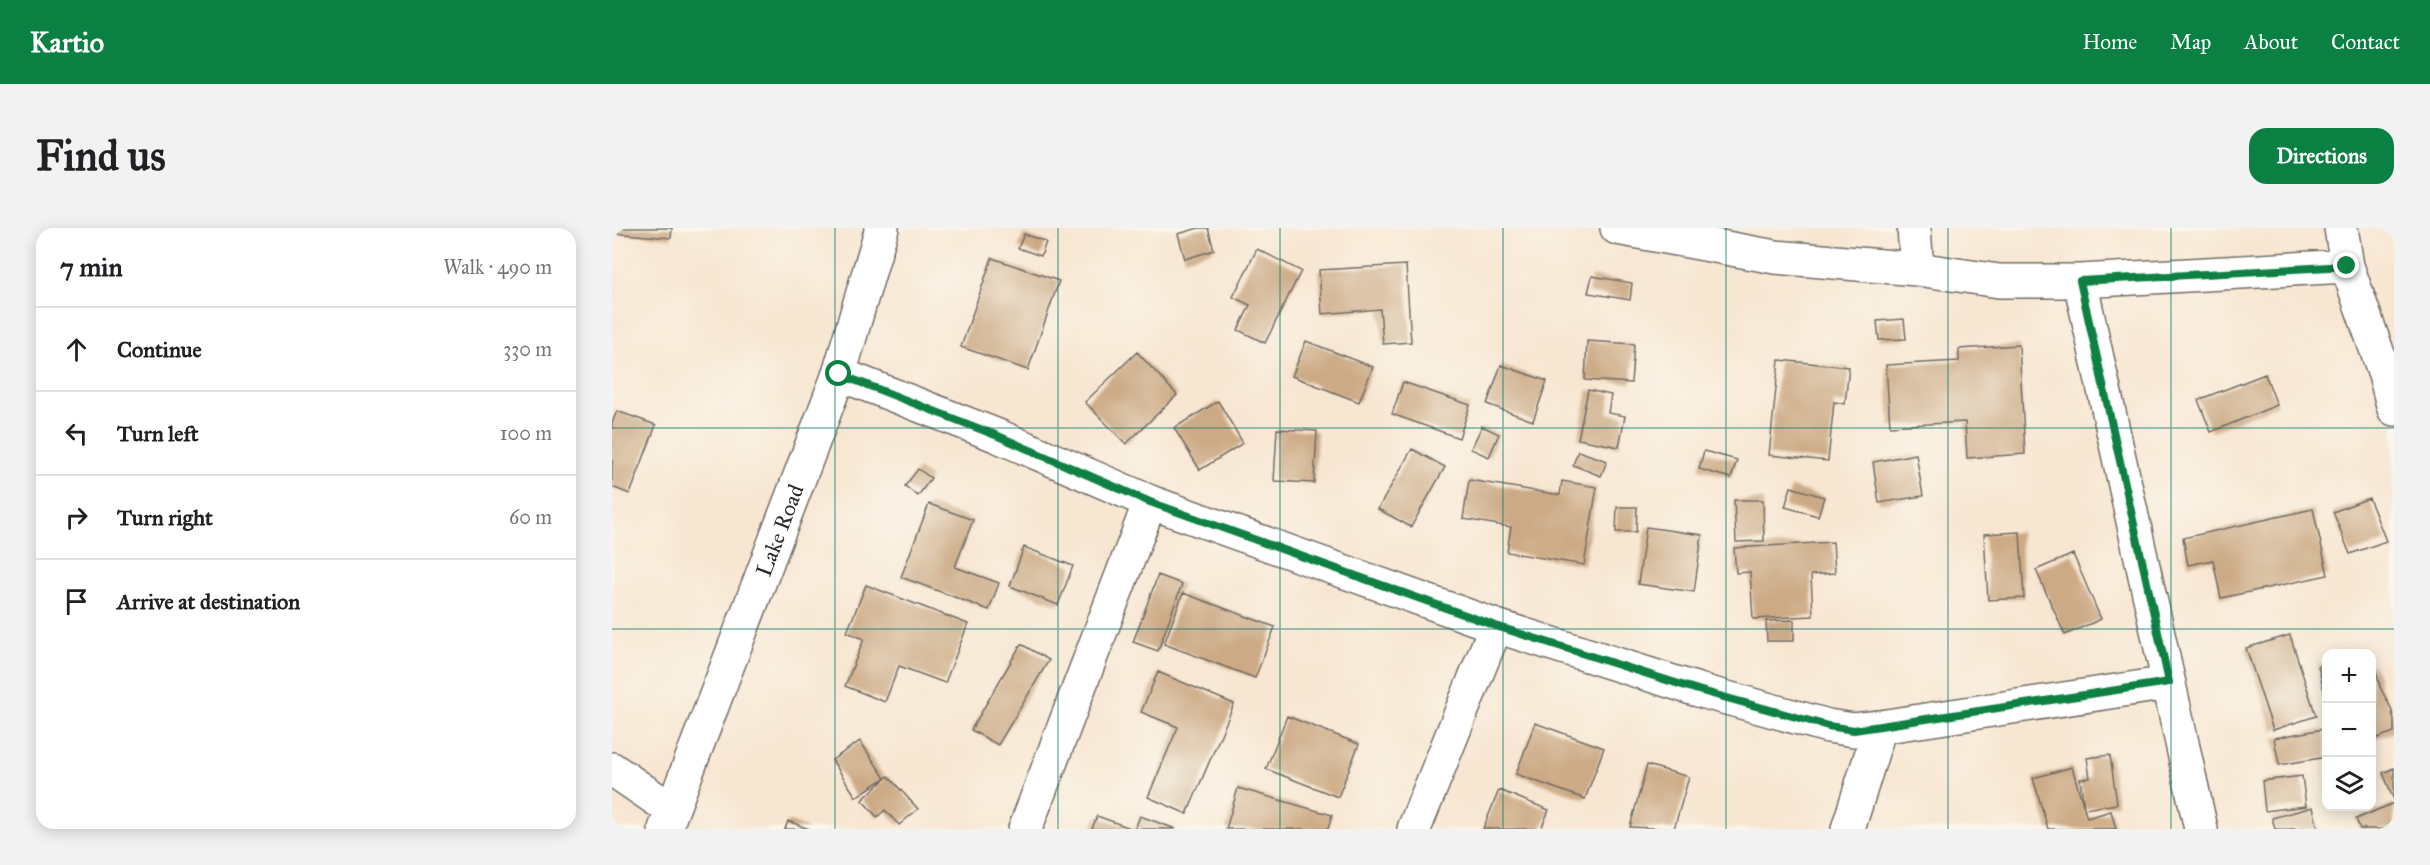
<!DOCTYPE html>
<html lang="en">
<head>
<meta charset="utf-8">
<style>
  :root { --surface:#fff; --page:#f2f2f2; --text:#202124; --muted:#757577; --line:#e0e0e0; --accent:#0b8043 }
  body { margin:0; font-family:"IM FELL Great Primer",serif; background:var(--page); color:var(--text) }
  .controls { position:absolute; right:18px; bottom:18px; display:grid; overflow:hidden; border-radius:12px; box-shadow:0 3px 15px #0003 }
  .controls button { width:54px; height:54px; display:grid; place-items:center; padding:0; border:0; border-bottom:2px solid var(--line); background:var(--surface); color:var(--text); font:30px sans-serif }
  .stop { position:absolute; width:18px; height:18px; margin:-14px; border:4px solid #0b8043; border-radius:50%; background:#fff }
  .stop.end { background:#0b8043; border-color:#fff; box-shadow:0 2px 6px #0008 }
  .list { margin:0; padding:0; list-style:none }
  h2 { display:flex; justify-content:space-between; align-items:center; height:78px; margin:0; padding:0 24px; font-size:26px }
  h2 small { font-size:20px; font-weight:400; color:var(--muted) }
  .list li { display:grid; grid-template-columns:39px 1fr auto; gap:18px; align-items:center; box-sizing:border-box; height:84px; padding:0 24px; border-top:2px solid var(--line) }
  .list b { display:block; font-size:22px; white-space:nowrap }
  .list em { font-size:20px; font-style:normal; color:var(--muted) }
  .icon { flex:none; width:33px; height:33px; fill:none; stroke:currentColor; stroke-width:2; stroke-linecap:round; stroke-linejoin:round }
  .map { position:relative; flex:none; width:1782px; height:601px; overflow:hidden; border-radius:18px }
  header { display:flex; align-items:center; gap:36px; box-sizing:border-box; height:84px; padding:0 30px; background:var(--accent); color:#fff }
  header strong { font-size:28px }
  nav { display:flex; gap:33px; margin-inline-start:auto; font-size:21px }
  .intro { display:flex; align-items:center; justify-content:space-between; box-sizing:border-box; height:144px; padding:0 36px }
  h1 { margin:0; font-size:42px }
  .button { padding:15px 27px; border-radius:18px; background:var(--accent); color:#fff; font-size:21px; font-weight:700 }
  main { display:flex; gap:36px; padding:0 36px }
  aside { flex:1; background:var(--surface); border-radius:18px; box-shadow:0 3px 15px #0003 }
  .map>svg:first-child { display:block }
  .building { fill:#ccaa85 }
  .lines { fill:none; stroke-linecap:round; stroke-linejoin:round }
  .minor-casing { stroke:#726c65; stroke-width:36 }
  .major-casing { stroke:#726c65; stroke-width:36 }
  .minor { stroke:#fff; stroke-width:33 }
  .major { stroke:#fff; stroke-width:33 }
  .route { stroke:#0b8043; stroke-width:8 }
  .grid { fill:none; stroke:#0f766e; stroke-width:1.5; stroke-opacity:0.55 }
  .labels { text-anchor:middle; dominant-baseline:central; stroke-width:5; stroke-linejoin:round; paint-order:stroke }
  .street-label { font-size:22px; fill:#2b2b2b; stroke:#fbf7ec }
</style>
</head>
<body>
<header>
<strong>Kartio</strong>
<nav><a>Home</a><a>Map</a><a>About</a><a>Contact</a></nav>
</header>
<div class="intro"><h1>Find us</h1><a class="button">Directions</a></div>
<main>
<aside>
<h2>7 min<small>Walk · 490 m</small></h2>
<ul class="list">
<li><svg class="icon" aria-label="ahead" viewBox="0 0 24 24"><path d="M12 20V5M6 11l6-6 6 6"/></svg><div><b>Continue</b></div><em>330 m</em></li>
<li><svg class="icon" aria-label="left" viewBox="0 0 24 24"><path d="M17 20v-9H6M10 6l-5 5 5 5"/></svg><div><b>Turn left</b></div><em>100 m</em></li>
<li><svg class="icon" aria-label="right" viewBox="0 0 24 24"><path d="M7 20v-9h11M14 6l5 5-5 5"/></svg><div><b>Turn right</b></div><em>60 m</em></li>
<li><svg class="icon" aria-label="arrive" viewBox="0 0 24 24"><path d="M6 21V4h12l-3 4 3 4H6"/></svg><div><b>Arrive at destination</b></div></li>
</ul>
</aside>
<div class="map">
<svg width="1782" height="601" viewBox="0 0 1782 601">
  <rect width="100%" height="100%" fill="#fbf7ec"/>
  <filter id="ink" filterUnits="userSpaceOnUse"><feTurbulence type="fractalNoise" baseFrequency=".0167" numOctaves="2"/><feDisplacementMap in="SourceGraphic" scale="12" xChannelSelector="R" yChannelSelector="G"/><feConvolveMatrix kernelMatrix="1 2 1 2 8 2 1 2 1" color-interpolation-filters="sRGB"/></filter>
  <filter id="wash" filterUnits="userSpaceOnUse"><feTurbulence type="fractalNoise" baseFrequency=".008" numOctaves="4" result="noise"/><feDisplacementMap in="SourceGraphic" scale="24" xChannelSelector="R" yChannelSelector="G"/><feGaussianBlur stdDeviation="1.35" result="paint"/><feColorMatrix in="noise" values="0 0 0 0 0 0 0 0 0 0 0 0 0 0 0 0 0 1.4 0 .05"/><feComposite in="paint" operator="in"/></filter>
  <g filter="url(#wash)">
    <rect width="100%" height="100%" fill="#f7e6d1"/>
    <g id="blocks">
      <!-- building -->
      <path class="building" d="M 0,0 L 60,0 L 59,10 L 0,5 Z
        M 587,0 L 596,0 L 602,22 L 573,31 L 566,6 Z
        M 412,6 L 434,14 L 429,28 L 406,20 Z
        M 645,21 L 689,43 L 653,115 L 626,102 L 638,77 L 621,69 Z
        M 380,30 L 447,53 L 416,142 L 349,119 Z
        M 794,37 L 799,114 L 771,116 L 768,81 L 710,86 L 707,42 Z
        M 980,48 L 1020,55 L 1018,72 L 976,65 Z
        M 1292,91 L 1294,111 L 1267,112 L 1265,93 Z
        M 694,113 L 761,139 L 747,174 L 680,148 Z
        M 975,113 L 1022,116 L 1019,155 L 973,152 Z
        M 1407,117 L 1413,226 L 1355,230 L 1353,194 L 1278,198 L 1274,137 L 1347,133 L 1347,121 Z
        M 525,124 L 565,167 L 514,216 L 473,174 Z
        M 1167,132 L 1237,139 L 1233,176 L 1222,174 L 1216,233 L 1157,227 Z
        M 889,137 L 935,153 L 921,193 L 875,176 Z
        M 1653,146 L 1665,177 L 1599,204 L 1586,172 Z
        M 791,154 L 858,177 L 847,210 L 780,186 Z
        M 976,162 L 999,167 L 996,185 L 1013,188 L 1007,219 L 966,211 Z
        M 606,173 L 631,215 L 588,242 L 562,200 Z
        M 5,183 L 44,197 L 18,266 L 0,259 L 0,195 Z
        M 870,198 L 887,206 L 877,229 L 859,221 Z
        M 665,201 L 705,203 L 702,255 L 662,253 Z
        M 800,221 L 833,239 L 799,299 L 766,281 Z
        M 966,223 L 995,233 L 989,248 L 961,237 Z
        M 1092,223 L 1125,232 L 1119,250 L 1087,241 Z
        M 1304,226 L 1311,268 L 1267,275 L 1261,234 Z
        M 306,241 L 319,250 L 306,268 L 293,258 Z
        M 857,252 L 948,267 L 950,253 L 985,259 L 972,337 L 895,324 L 899,299 L 851,291 Z
        M 1179,259 L 1212,269 L 1206,288 L 1173,279 Z
        M 1757,270 L 1774,313 L 1738,326 L 1721,284 Z
        M 1122,272 L 1151,272 L 1152,313 L 1124,314 Z
        M 317,276 L 361,292 L 343,339 L 387,355 L 377,382 L 289,349 Z
        M 1005,279 L 1025,279 L 1024,304 L 1004,304 Z
        M 1701,281 L 1716,347 L 1609,370 L 1601,332 L 1576,337 L 1571,310 Z
        M 1034,299 L 1090,307 L 1082,364 L 1026,356 Z
        M 1408,304 L 1412,370 L 1376,372 L 1372,306 Z
        M 1221,314 L 1223,345 L 1199,347 L 1201,388 L 1141,391 L 1138,344 L 1124,345 L 1122,320 Z
        M 412,319 L 461,338 L 446,377 L 398,358 Z
        M 1461,326 L 1489,391 L 1453,407 L 1424,342 Z
        M 546,347 L 570,356 L 546,423 L 521,414 Z
        M 254,357 L 356,396 L 333,455 L 287,438 L 273,474 L 233,458 L 252,411 L 235,404 Z
        M 571,365 L 663,399 L 643,450 L 552,416 Z
        M 1182,392 L 1182,413 L 1155,413 L 1154,393 Z
        M 1678,407 L 1704,488 L 1661,502 L 1634,420 Z
        M 409,416 L 437,432 L 386,517 L 359,502 Z
        M 1760,435 L 1764,442 L 1768,459 L 1779,480 L 1782,492 L 1782,504 L 1760,512 Z
        M 1714,436 L 1714,471 L 1706,438 Z
        M 546,444 L 622,476 L 575,586 L 536,569 L 566,499 L 529,484 Z
        M 675,488 L 747,516 L 726,569 L 654,541 Z
        M 923,495 L 992,520 L 973,571 L 904,546 Z
        M 1712,501 L 1714,529 L 1667,537 L 1662,510 Z
        M 248,513 L 273,550 L 244,569 L 220,532 Z
        M 1498,527 L 1505,576 L 1472,581 L 1475,590 L 1499,583 L 1504,601 L 1436,601 L 1421,550 L 1460,539 L 1472,580 L 1468,551 L 1478,550 L 1475,530 Z
        M 1035,537 L 1077,549 L 1062,601 L 1018,599 Z
        M 1782,540 L 1782,572 L 1771,545 Z
        M 276,548 L 306,581 L 287,597 L 273,582 L 265,589 L 250,572 Z
        M 1690,548 L 1694,578 L 1653,583 L 1650,553 Z
        M 626,560 L 720,587 L 716,601 L 614,601 Z
        M 887,562 L 937,582 L 929,601 L 871,601 Z
        M 1782,575 L 1782,601 L 1748,601 L 1744,591 Z
        M 1701,579 L 1706,601 L 1663,601 L 1660,590 Z
        M 485,588 L 521,601 L 480,601 Z
        M 528,588 L 564,601 L 523,601 Z
        M 176,593 L 197,601 L 173,601 Z"/>
    </g>
  </g>
  <g filter="url(#ink)">
    <use href="#blocks" fill-opacity="0" stroke="#726c65" stroke-width="1.5"/>
    <g class="lines">
      <!-- minor casing -->
      <g class="minor-casing">
        <path id="minor" d="M 1005,0 L 1163,29 L 1305,41 L 1387,53 L 1468,53 L 1735,38
          M 1302,0 L 1305,41
          M 1729,0 L 1735,38 L 1773,146 L 1782,181
          M 1468,53 L 1589,601
          M 227,146 L 386,208 L 538,274 L 884,398 L 1086,462 L 1216,498 L 1242,502 L 1268,499 L 1557,455
          M 0,541 L 60,582
          M 413,601 L 538,274
          M 802,601 L 884,398
          M 1236,601 L 1268,499"/>
      </g>
      <!-- major casing -->
      <g class="major-casing">
        <g id="major">
          <path id="s1" d="M 53,601 L 227,146 L 270,0"/>
        </g>
      </g>
      <!-- minor -->
      <use href="#minor" class="minor"/>
      <!-- major -->
      <use href="#major" class="major"/>
    </g>
  </g>
  <g class="lines" filter="url(#ink)">
    <!-- route -->
    <path class="route" d="M 227,146 L 386,208 L 538,274 L 884,398 L 1086,462 L 1216,498 L 1242,502 L 1557,454 L 1468,53 L 1735,38"/>
  </g>
  <!-- grid -->
  <path class="grid" d="M 223,0 L 223,601M 446,0 L 446,601M 668,0 L 668,601M 891,0 L 891,601M 1114,0 L 1114,601M 1336,0 L 1336,601M 1559,0 L 1559,601M 0,200 L 1782,200M 0,401 L 1782,401"/>
  <g class="labels">
    <!-- street labels -->
    <g class="street-label">
      <text stroke="none"><textPath href="#s1" startOffset="320">Lake Road</textPath></text>
    </g>
  </g>
</svg>
<div class="controls">
<button>+</button>
<button>−</button>
<button><svg class="icon" aria-label="layers" viewBox="0 0 24 24"><path d="M12 4l9 5-9 5-9-5zM3 14l9 5 9-5"/></svg></button>
</div>
<div class="stop" style="left:227px;top:146px"></div>
<div class="stop end" style="left:1735px;top:38px"></div>
</div>
</main>
</body>
</html>
